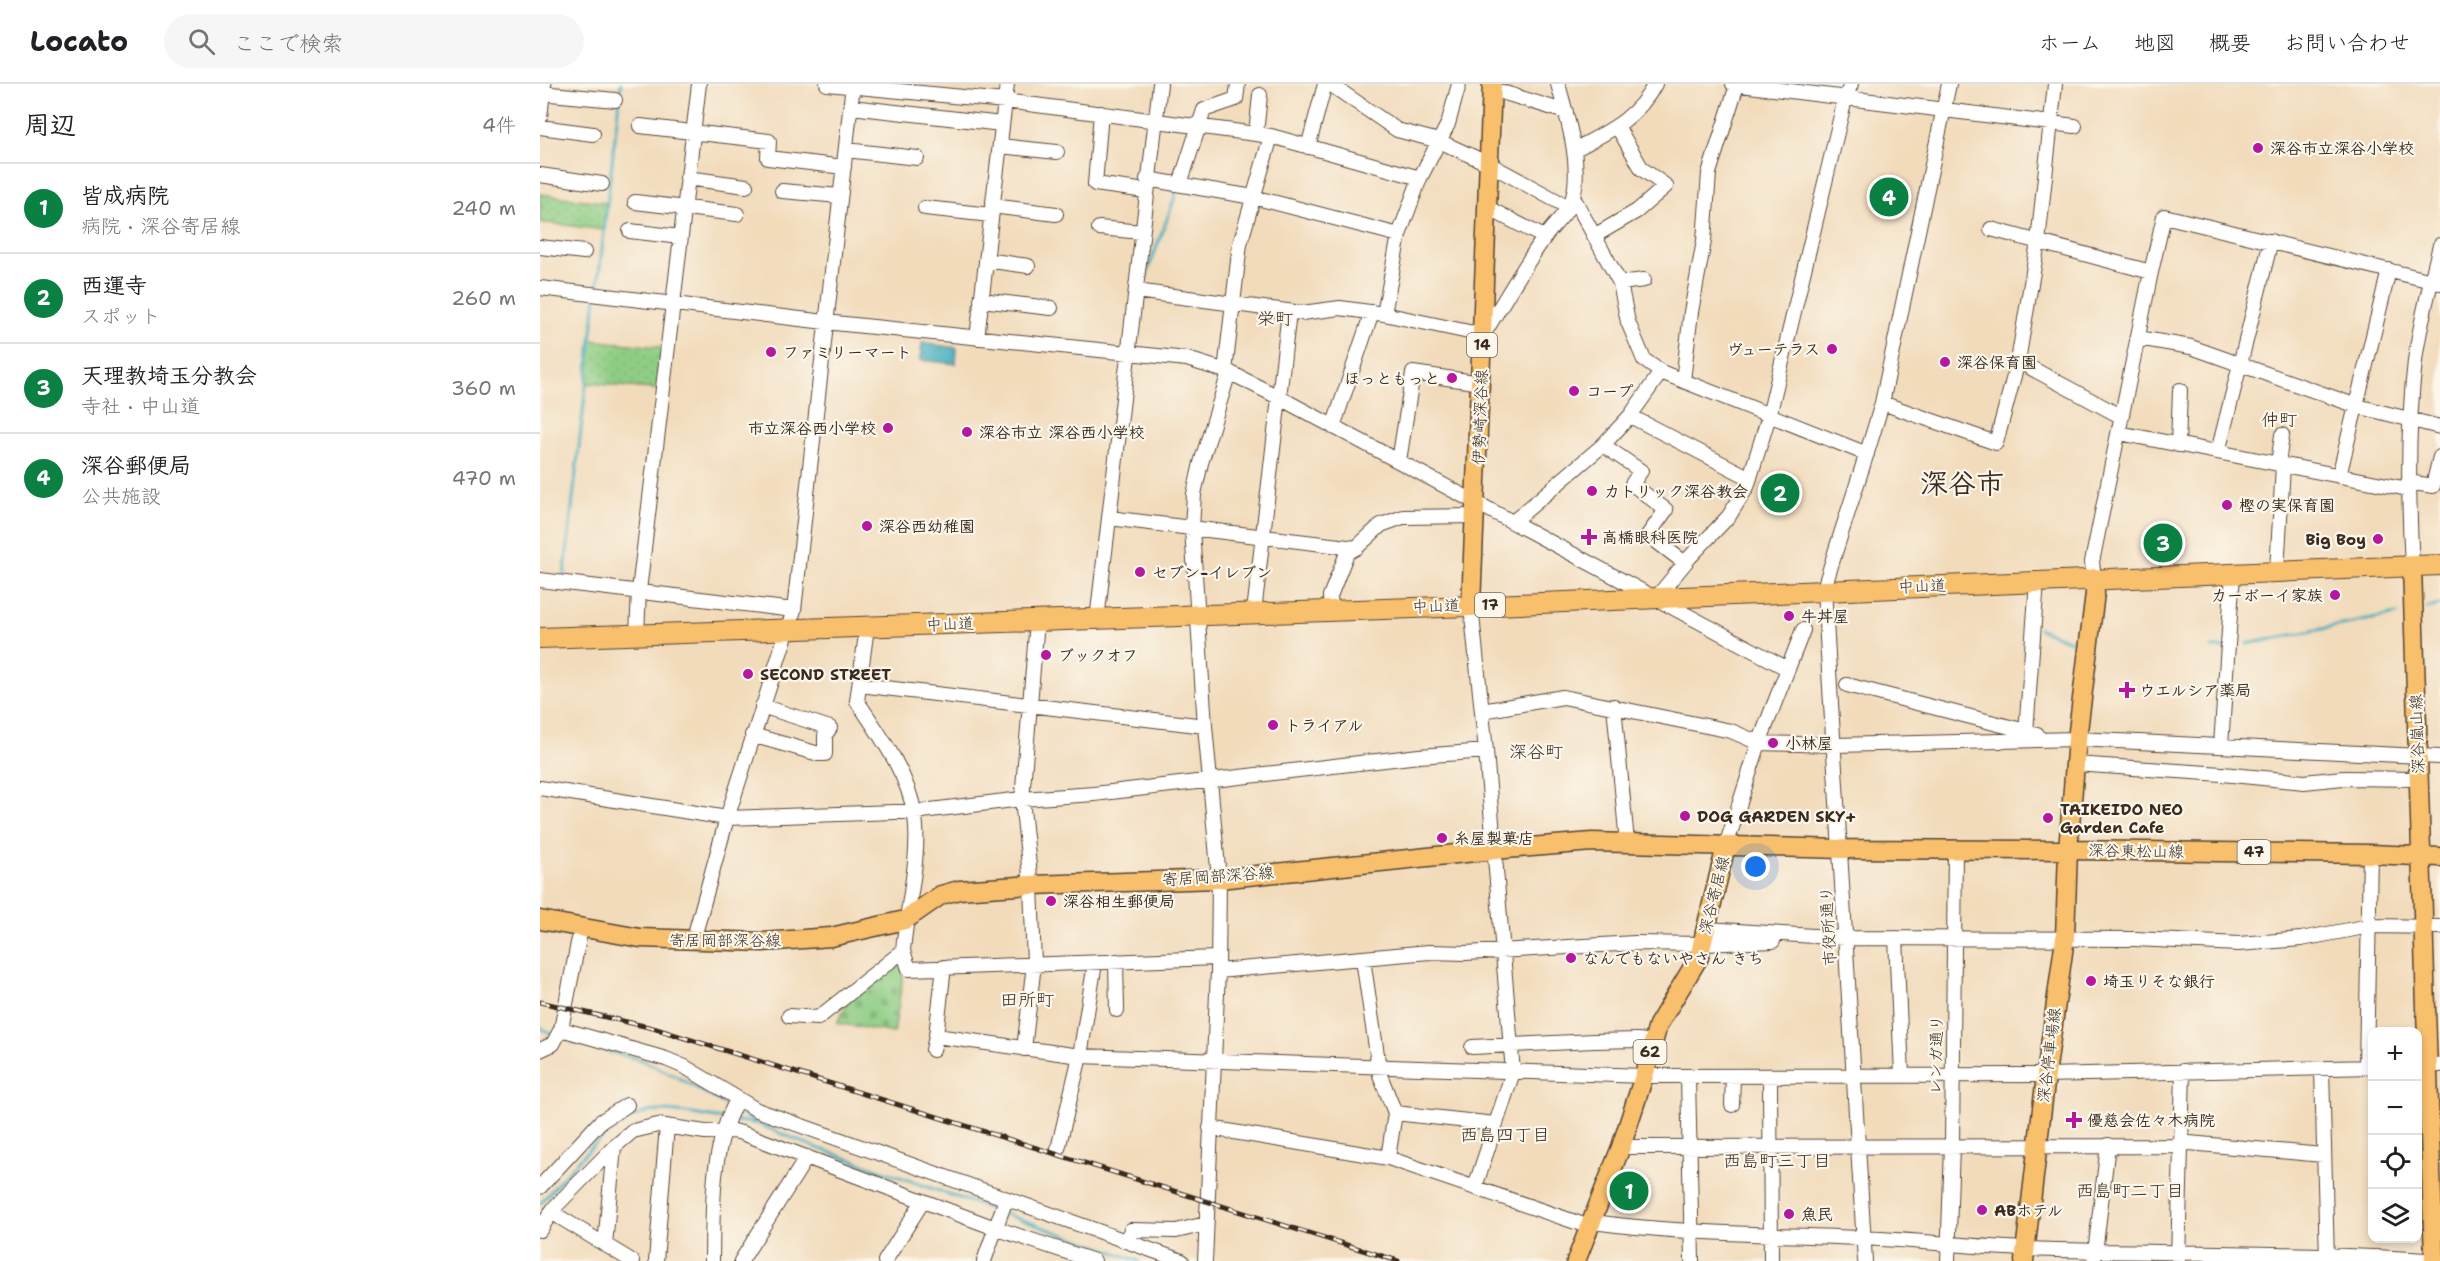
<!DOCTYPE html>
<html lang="ja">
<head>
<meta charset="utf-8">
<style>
  :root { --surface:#fff; --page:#f6f6f6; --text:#202124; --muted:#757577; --line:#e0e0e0; --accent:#0b8043 }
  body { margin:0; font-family:"Shantell Sans","Klee One",sans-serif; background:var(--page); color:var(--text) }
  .controls { position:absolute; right:18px; bottom:18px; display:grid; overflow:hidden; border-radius:12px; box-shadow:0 3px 9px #0003 }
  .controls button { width:54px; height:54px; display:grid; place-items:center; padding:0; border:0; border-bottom:2px solid var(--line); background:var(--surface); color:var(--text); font:30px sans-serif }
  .you { position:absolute; left:1216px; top:783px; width:21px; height:21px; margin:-15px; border:4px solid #fff; border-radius:50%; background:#1a73e8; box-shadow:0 0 0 9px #1a73e833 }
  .badge { display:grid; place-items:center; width:39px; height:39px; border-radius:50%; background:var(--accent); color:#fff; font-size:20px; font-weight:700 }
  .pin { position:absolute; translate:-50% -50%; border:3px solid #fff; box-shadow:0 2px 6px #0006 }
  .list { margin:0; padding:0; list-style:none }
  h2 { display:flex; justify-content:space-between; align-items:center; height:78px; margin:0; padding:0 24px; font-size:26px }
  h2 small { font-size:20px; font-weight:400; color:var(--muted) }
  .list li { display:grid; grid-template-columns:39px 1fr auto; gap:18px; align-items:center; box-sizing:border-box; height:90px; padding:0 24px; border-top:2px solid var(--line) }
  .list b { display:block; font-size:22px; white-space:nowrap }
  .list p { margin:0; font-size:20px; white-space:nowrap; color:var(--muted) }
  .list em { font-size:20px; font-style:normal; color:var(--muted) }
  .icon { flex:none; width:33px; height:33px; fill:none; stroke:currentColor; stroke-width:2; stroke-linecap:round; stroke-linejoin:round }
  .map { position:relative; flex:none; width:1900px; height:1177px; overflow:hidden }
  header { display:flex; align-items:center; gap:36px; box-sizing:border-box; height:84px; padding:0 30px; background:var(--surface); border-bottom:2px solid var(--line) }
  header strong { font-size:28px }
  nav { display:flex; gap:33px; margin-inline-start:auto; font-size:21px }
  .search { width:420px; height:54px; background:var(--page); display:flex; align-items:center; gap:15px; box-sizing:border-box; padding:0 21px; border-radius:33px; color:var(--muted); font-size:22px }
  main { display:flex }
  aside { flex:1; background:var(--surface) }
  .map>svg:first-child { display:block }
  .green { fill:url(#green-dots); stroke:#657c51; stroke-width:1.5 }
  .cemetery { fill:url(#cemetery-stones); stroke:#657c51; stroke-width:1.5 }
  .water { fill:url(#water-ripples); stroke:#3c6a6d; stroke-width:1.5 }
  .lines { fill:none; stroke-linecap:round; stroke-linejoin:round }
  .stream { stroke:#3dabbc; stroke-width:3 }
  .minor-casing { stroke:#564536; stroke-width:16 }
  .major-casing { stroke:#564536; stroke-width:21 }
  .highway-casing { stroke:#564536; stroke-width:22 }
  .minor { stroke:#fff; stroke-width:14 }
  .major { stroke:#f8bf6c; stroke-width:18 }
  .highway { stroke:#f8bf6c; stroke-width:20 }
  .rail-casing { stroke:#3b2a1e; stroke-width:5 }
  .rail { stroke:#fbf7ec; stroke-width:3; stroke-dasharray:9; stroke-linecap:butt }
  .poi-dot { fill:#b5179e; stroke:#fbf7ec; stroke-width:2 }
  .labels { text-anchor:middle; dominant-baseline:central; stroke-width:4.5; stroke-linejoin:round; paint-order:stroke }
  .shield { fill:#fbf7ec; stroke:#75685c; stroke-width:1.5 }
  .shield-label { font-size:15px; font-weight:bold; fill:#3b2a1e }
  .poi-label { font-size:16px; font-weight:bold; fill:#3b2a1e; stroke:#fbf7ec; text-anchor:start }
  .street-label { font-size:16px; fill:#3b2a1e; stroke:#fbf7ec }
  .neighbourhood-label { font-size:18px; fill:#3b2a1e; stroke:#fbf7ec }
  .town-label { font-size:28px; font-weight:bold; fill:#3b2a1e; stroke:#fbf7ec }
</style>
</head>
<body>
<header>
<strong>Locato</strong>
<div class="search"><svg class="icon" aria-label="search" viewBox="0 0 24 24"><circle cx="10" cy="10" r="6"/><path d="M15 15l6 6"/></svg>ここで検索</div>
<nav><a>ホーム</a><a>地図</a><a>概要</a><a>お問い合わせ</a></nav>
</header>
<main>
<aside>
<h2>周辺<small>4件</small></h2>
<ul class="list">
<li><span class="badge">1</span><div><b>皆成病院</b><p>病院 · 深谷寄居線</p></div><em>240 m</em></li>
<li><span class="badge">2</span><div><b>西運寺</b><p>スポット</p></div><em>260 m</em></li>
<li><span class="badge">3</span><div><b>天理教埼玉分教会</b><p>寺社 · 中山道</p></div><em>360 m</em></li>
<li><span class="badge">4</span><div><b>深谷郵便局</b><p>公共施設</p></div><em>470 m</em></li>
</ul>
</aside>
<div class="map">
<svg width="1900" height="1177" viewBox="0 0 1900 1177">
  <defs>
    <pattern id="green-dots" width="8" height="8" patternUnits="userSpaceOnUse" patternTransform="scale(1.5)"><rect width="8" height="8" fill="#8fcd84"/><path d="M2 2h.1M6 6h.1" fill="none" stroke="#7cb072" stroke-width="1.8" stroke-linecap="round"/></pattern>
    <pattern id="cemetery-stones" width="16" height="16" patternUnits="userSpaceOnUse" patternTransform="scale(1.5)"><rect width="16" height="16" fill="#8fcd84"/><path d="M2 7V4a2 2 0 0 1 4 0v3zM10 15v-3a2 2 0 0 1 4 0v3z" fill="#7cb072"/></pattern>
    <pattern id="water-ripples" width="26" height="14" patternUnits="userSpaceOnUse" patternTransform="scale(1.5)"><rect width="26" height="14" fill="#3dabbc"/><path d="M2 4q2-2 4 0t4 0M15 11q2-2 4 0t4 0" fill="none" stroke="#348b98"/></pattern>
  </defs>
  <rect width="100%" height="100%" fill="#fbf7ec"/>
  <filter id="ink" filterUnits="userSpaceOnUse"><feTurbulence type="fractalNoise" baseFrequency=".0167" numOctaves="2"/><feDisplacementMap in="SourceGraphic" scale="12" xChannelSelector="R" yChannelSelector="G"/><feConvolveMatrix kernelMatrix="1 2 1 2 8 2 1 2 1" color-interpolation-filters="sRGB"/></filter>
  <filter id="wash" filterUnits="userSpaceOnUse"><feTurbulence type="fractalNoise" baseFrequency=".008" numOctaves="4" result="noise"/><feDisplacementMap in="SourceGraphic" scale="24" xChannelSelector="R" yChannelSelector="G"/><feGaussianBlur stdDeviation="1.35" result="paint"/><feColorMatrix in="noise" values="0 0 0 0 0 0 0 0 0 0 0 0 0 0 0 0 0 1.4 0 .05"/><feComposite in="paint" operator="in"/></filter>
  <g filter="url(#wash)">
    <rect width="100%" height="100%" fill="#f2dbbb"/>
    <!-- green -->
    <path class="green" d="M 0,110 L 67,119 L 64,146 L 0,138 Z
      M 51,256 L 127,264 L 122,306 L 47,299 Z"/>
    <!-- cemetery -->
    <path class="cemetery" d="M 357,876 L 364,877 L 364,885 L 354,949 L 297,939 L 310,914 Z"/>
    <!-- water -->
    <path class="water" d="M 382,259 L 417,264 L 416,280 L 380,276 Z"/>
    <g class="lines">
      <!-- stream -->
      <path class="stream" d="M 602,203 L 635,113 L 635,104
        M 57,208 L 81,0
        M 24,494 L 56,214
        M 1887,524 L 1900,521
        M 1499,545 L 1536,559
        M 1707,560 L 1857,530
        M 1672,564 L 1684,564
        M 0,943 L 11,950
        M 32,958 L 102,976 L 139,994 L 188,1022
        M 197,1027 L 220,1041 L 275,1063 L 456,1127
        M 192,1036 L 218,1040
        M 0,1120 C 27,1089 74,1028 118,1027 C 139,1026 162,1032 183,1035
        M 465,1130 L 599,1177"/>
    </g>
  </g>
  <g filter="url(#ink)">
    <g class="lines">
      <!-- minor casing -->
      <g class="minor-casing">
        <path id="minor" d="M 287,0 L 465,17 L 731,52 L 880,94
          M 790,0 L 857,46 L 899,57 L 949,80 L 1028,123
          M 1193,0 L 1535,42
          M 952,5 L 1026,28
          M 0,9 L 75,16
          M 311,23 L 462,40
          M 561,29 L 555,100 L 606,107
          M 0,33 L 4,0
          M 100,42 L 229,57 L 228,74 L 304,83
          M 0,43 L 53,50
          M 716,50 L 720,11
          M 460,62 L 517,68
          M 768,63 L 785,0
          M 306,66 L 377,74
          M 1034,66 C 1067,48 1096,36 1115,0
          M 0,91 L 62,100
          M 147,94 L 206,102
          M 607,95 L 713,113 L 859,151
          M 640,100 L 664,26 L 696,15 L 698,0
          M 242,107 L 300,112
          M 1033,113 L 1080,199 L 1088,238 L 1104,276 L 1121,288 L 1327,370
          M 95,118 L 197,130
          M 452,122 L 516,130
          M 385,124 L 451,131
          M 948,124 L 1004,153
          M 559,144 L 602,148
          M 1451,145 L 1611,188
          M 90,147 L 140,153
          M 1054,152 L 1097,127 L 1126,102 L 1102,85 L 1077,42
          M 0,163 L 44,168
          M 446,176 L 488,182
          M 1080,199 L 1104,196
          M 0,204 L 285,238 L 647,275 L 689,288 L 740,314 L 1248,585
          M 596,207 L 762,229 L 800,224 L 844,230 L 943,251 C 963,219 982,185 1004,154 C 1013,141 1029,128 1033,113 C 1042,79 1027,33 1018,0
          M 441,216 L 511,224
          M 844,230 L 859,151 L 880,94 L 908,40 L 919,0
          M 437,254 L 467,0
          M 1598,254 L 1651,263 L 1817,322 L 1900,343
          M 1478,277 L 1582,333
          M 685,287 L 700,160 L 731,52
          M 1143,297 L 1151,228 L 1164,157 L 1169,89 L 1197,1
          M 1342,319 L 1456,359 L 1478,277 L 1498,158 L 1515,0
          M 1090,332 L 1210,394
          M 793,343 L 832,228
          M 1579,349 L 1868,405
          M 1063,361 L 1101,387 L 1092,400 L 1126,426 L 1108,451 L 1145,479
          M 1638,361 L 1640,306
          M 1678,368 L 1731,157
          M 859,377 L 873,289 L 941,299
          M 1738,380 L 1742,351
          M 1799,392 L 1849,186
          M 1868,398 L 1893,402 L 1900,373
          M 569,434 L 816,464
          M 974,437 L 1063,361 L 1090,332 L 1121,288
          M 1872,482 C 1868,413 1867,345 1875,277 C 1880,237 1891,199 1900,161
          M 1737,487 L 1743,381
          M 1554,494 L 1552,478 L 1611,188 L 1624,132 L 1900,199
          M 0,496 L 254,526
          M 1117,513 L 1149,474 L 1189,432 L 1207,403 L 1229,332 L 1305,15 L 1311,0
          M 931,522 L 946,667 L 973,988 L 935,1103
          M 791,525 L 790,512 L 807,469 L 816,464 L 841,441 L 863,433 L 936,432
          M 714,528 L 749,228
          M 557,536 L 620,0
          M 97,550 L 99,507 L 159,0
          M 320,601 L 665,642
          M 1307,601 L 1497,650
          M 1074,622 L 1087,758
          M 942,627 L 1023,613 L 1191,647 L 1219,659 L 1295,661 L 1537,655 L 1900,673
          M 1486,649 L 1497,497
          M 212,651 L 279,670 L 285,670 L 285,651 L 290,644 L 222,622
          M 1681,661 L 1693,489
          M 1535,680 L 1682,690 L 1764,698 L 1803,694 L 1878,695
          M 0,704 L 187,734 L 382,727 L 482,715 L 554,710 L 879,672 L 946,667
          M 1186,762 L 1219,659 L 1263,546
          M 1167,845 L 1305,854 L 1595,855 L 1699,860 L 1761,855 L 1830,842 L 1900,843
          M 1356,854 L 1362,991
          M 153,857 L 187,734 L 254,526 L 313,0
          M 363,867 L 369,885 L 677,874
          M 823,875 L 840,991 L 855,1029 L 955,1040
          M 576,877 L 577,926
          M 678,887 L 889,868 L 926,869 L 1095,859 L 1162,860 L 1233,857
          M 249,932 L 278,934 L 363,867 C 366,826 381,772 375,733 C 369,691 340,651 317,617 L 327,543
          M 21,945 L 126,975 L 145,983 L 217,1026 L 642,1177
          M 396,952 L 404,883
          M 932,963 L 1054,957 L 1098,956 L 1112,958
          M 484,965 L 494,880 L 491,801 L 482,715 L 497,537
          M 0,966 L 13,960 L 21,945 L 41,844
          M 393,966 L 396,952 L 540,972 L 1104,992 L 1506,991 L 1832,983
          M 1878,981 L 1900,981
          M 1826,983 L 1830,770
          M 1782,985 L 1787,1177
          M 1148,993 L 1152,1177
          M 1230,993 L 1231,1177
          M 1192,1021 L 1193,993
          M 670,1044 L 848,1074 L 1050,1143
          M 1081,1063 L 1634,1062 L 1649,1059 L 1783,1071
          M 518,1065 L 540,972 L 555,879
          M 848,1074 L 855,1029
          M 0,1103 L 60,1038 L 87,1021
          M 11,1128 L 92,1177
          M 1053,1138 C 1141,1150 1230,1150 1320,1154 C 1376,1156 1431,1163 1487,1165 C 1625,1170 1763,1167 1900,1177
          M 0,1146 L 14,1124 L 74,1063 L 93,1047 L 118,1041 L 165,1048 L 193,1047 L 202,1049 L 455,1144 L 554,1177
          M 586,1157 L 591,1146 L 636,1147 L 666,1140
          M 65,1161 L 74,1063
          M 116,1177 L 127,1042
          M 172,1177 C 173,1123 170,1064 197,1016
          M 201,1177 L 267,1073
          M 345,1177 L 383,1117
          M 444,1177 L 466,1115
          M 665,1177 L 678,887 L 679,795 L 665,642 L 652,445 L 654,410 L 661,379 L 689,288
          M 1325,1177 L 1284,505 C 1302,443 1324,382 1342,319 L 1409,0
          M 1408,1177 L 1412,1062 L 1415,766
          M 1554,1177 L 1568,1061
          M 1638,1177 L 1643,987"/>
      </g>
      <!-- major casing -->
      <g class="major-casing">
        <path id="major" d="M 1872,482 L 1894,1177
          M 931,522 L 952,0
          M 0,836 L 100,854 L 223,858 L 291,853 L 365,836 L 401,811 L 419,806 L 491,801 L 679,795 L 954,766 L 1052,758 L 1301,765 L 1528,766 L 1830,770 L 1900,773
          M 1036,1177 L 1081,1063 L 1104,992 L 1118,941 L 1159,873 L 1186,762
          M 1484,1177 L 1506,991 L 1525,854 L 1528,766 L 1537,655 L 1555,509 L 1554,494"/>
      </g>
      <!-- highway casing -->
      <g class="highway-casing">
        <path id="highway" d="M 0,554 L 931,522 L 1900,481"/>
      </g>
      <!-- minor -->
      <use href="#minor" class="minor"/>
      <!-- major -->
      <use href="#major" class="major"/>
      <!-- highway -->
      <use href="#highway" class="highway"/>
      <!-- rail casing -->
      <g class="rail-casing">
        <path id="rail" d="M 0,918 L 113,944 L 858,1177"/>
      </g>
      <!-- rail -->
      <use href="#rail" class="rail"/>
    </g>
  </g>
  <!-- markers -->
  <g class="poi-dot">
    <circle cx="1718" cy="64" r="6"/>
    <circle cx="1292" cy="265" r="6"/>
    <circle cx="231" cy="268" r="6"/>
    <circle cx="1405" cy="278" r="6"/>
    <circle cx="912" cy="294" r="6"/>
    <circle cx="1034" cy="307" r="6"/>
    <circle cx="348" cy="344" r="6"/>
    <circle cx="427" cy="348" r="6"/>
    <circle cx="1052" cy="407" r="6"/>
    <circle cx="1687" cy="421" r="6"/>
    <circle cx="327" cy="442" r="6"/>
    <path d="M1046 444h6v6h6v6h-6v6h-6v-6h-6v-6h6z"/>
    <circle cx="1838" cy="455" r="6"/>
    <circle cx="600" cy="488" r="6"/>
    <circle cx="1795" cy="511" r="6"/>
    <circle cx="1249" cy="532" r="6"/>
    <circle cx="506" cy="571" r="6"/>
    <circle cx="208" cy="590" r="6"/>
    <path d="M1584 597h6v6h6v6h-6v6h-6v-6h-6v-6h6z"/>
    <circle cx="733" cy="641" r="6"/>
    <circle cx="1233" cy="659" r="6"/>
    <circle cx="1145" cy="732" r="6"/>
    <circle cx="1508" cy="734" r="6"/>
    <circle cx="902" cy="754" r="6"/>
    <circle cx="511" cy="817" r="6"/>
    <circle cx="1031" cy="874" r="6"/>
    <circle cx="1551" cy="897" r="6"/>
    <path d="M1531 1027h6v6h6v6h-6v6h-6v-6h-6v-6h6z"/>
    <circle cx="1442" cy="1126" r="6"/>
    <circle cx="1249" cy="1130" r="6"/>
  </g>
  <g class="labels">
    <!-- shield labels -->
    <g class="shield">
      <rect x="927" y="249" width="30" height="24" rx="4.5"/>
      <rect x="935" y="509" width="30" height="24" rx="4.5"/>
      <rect x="1697.5" y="756" width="33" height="24" rx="4.5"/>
      <rect x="1093.5" y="956" width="33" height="24" rx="4.5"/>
    </g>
    <g class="shield-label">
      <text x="942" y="261">14</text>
      <text x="950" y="521">17</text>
      <text x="1714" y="768">47</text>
      <text x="1110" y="968">62</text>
    </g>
    <!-- poi labels -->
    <g class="poi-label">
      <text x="1730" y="64">深谷市立深谷小学校</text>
      <text x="1280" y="265" text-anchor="end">ヴューテラス</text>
      <text x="243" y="268">ファミリーマート</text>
      <text x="1417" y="278">深谷保育園</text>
      <text x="900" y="294" text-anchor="end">ほっともっと</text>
      <text x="1046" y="307">コープ</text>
      <text x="336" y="344" text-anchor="end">市立深谷西小学校</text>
      <text x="439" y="348">深谷市立 深谷西小学校</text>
      <text x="1064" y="407">カトリック深谷教会</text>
      <text x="1699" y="421">樫の実保育園</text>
      <text x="339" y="442">深谷西幼稚園</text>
      <text x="1062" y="453">高橋眼科医院</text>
      <text x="1826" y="455" text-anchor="end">Big Boy</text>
      <text x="612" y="488">セブン-イレブン</text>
      <text x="1783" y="511" text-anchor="end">カーボーイ家族</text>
      <text x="1261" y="532">牛丼屋</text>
      <text x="518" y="571">ブックオフ</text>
      <text x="220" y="590">SECOND STREET</text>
      <text x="1599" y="606">ウエルシア薬局</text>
      <text x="745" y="641">トライアル</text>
      <text x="1245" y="659">小林屋</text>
      <text x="1520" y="725">TAIKEIDO NEO<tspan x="1520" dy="18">Garden Cafe</tspan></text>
      <text x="1157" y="732">DOG GARDEN SKY+</text>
      <text x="914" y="754">糸屋製菓店</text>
      <text x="523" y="817">深谷相生郵便局</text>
      <text x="1043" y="874">なんでもないやさん きち</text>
      <text x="1563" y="897">埼玉りそな銀行</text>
      <text x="1547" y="1036">優慈会佐々木病院</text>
      <text x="1454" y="1126">ABホテル</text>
      <text x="1261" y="1130">魚民</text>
    </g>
    <!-- street labels -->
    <g class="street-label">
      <text transform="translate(940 333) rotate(-88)">伊勢崎深谷線</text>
      <text transform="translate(1382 502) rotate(-2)">中山道</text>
      <text transform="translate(896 522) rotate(-2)">中山道</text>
      <text transform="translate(410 540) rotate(-2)">中山道</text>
      <text transform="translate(1877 650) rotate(-92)">深谷嵐山線</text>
      <text transform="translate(1596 767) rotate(1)">深谷東松山線</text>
      <text transform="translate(678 792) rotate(-4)">寄居岡部深谷線</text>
      <text transform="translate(1174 811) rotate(-76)">深谷寄居線</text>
      <text transform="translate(1288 842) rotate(-93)">市役所通り</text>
      <text x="185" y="856">寄居岡部深谷線</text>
      <text transform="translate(1396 971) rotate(-89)">レンガ通り</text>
      <text transform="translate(1509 971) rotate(-83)">深谷停車場線</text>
    </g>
    <!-- neighbourhood labels -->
    <g class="neighbourhood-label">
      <text x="735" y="235">栄町</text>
      <text x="1739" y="336">仲町</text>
      <text x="996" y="668">深谷町</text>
      <text x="487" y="916">田所町</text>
      <text x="965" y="1051">西島四丁目</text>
      <text x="1237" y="1077">西島町三丁目</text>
      <text x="1590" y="1107">西島町二丁目</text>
    </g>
    <!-- town labels -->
    <g class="town-label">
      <text x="1422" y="399">深谷市</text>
    </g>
  </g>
</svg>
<div class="controls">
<button>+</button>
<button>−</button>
<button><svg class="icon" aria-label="locate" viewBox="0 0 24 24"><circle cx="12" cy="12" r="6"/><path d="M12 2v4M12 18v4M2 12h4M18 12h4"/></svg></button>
<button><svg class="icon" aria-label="layers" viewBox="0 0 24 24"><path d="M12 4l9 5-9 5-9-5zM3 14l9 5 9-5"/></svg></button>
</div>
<div class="you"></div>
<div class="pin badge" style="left:1089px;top:1107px">1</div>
<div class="pin badge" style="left:1240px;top:409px">2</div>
<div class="pin badge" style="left:1623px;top:459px">3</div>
<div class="pin badge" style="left:1349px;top:113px">4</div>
</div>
</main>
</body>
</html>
